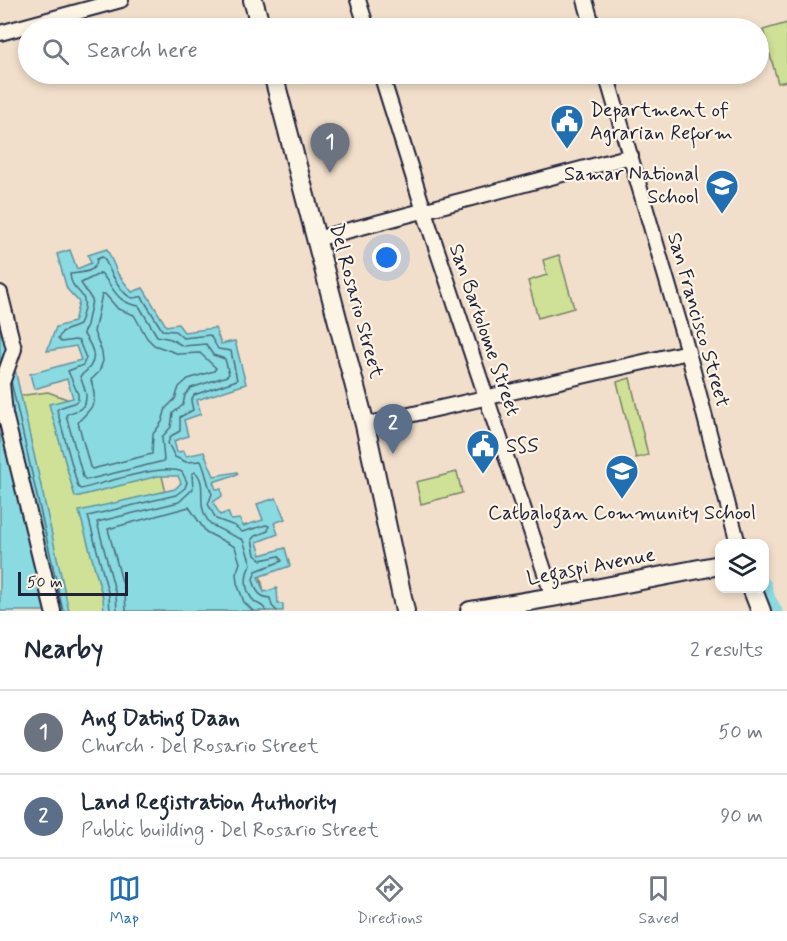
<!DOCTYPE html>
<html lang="en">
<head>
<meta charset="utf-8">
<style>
  :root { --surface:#fff; --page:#f2f2f3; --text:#1f2937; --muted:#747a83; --line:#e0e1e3; --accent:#1f6fb2 }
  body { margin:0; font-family:Mynerve,sans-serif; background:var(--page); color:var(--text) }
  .controls { position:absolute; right:18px; bottom:18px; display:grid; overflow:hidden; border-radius:12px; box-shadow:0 3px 9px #0003 }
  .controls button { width:54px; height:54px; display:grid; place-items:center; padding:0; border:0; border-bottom:2px solid var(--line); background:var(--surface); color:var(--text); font:30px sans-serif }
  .scale { position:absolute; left:18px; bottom:15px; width:110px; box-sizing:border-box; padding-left:6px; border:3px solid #22223b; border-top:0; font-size:16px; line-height:21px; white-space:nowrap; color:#22223b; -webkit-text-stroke:4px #fcf5e5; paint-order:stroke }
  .you { position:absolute; left:387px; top:258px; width:21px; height:21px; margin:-15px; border:4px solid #fff; border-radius:50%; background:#1a73e8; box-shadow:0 0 0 9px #1a73e833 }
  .badge { display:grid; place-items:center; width:39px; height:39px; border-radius:50%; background:var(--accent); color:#fff; font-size:20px; font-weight:700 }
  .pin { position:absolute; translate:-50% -50px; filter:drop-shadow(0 2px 3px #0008) }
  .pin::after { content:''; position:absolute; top:32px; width:21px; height:18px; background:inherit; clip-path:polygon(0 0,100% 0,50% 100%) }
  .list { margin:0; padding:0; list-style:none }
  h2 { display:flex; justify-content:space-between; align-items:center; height:78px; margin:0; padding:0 24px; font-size:26px }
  h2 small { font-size:20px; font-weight:400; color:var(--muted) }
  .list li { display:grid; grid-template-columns:39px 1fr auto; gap:18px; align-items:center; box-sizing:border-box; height:84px; padding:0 24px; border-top:2px solid var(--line) }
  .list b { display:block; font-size:22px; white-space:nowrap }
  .list p { margin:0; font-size:20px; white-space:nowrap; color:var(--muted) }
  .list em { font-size:20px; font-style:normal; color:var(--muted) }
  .icon { flex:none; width:33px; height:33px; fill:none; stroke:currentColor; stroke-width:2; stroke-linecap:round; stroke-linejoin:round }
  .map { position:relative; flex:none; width:787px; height:611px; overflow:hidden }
  .search { position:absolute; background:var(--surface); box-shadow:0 3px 9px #0003; left:18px; right:18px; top:18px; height:66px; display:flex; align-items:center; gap:15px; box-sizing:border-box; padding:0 21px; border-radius:33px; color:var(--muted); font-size:22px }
  .sheet { height:246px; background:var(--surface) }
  nav { display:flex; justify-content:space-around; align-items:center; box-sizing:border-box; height:84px; border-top:2px solid var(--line); background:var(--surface); font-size:16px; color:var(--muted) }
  nav a { display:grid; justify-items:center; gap:3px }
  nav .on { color:var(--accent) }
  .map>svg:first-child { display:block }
  .green { fill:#cee196; stroke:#788268; stroke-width:1.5 }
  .water { fill:#89dbe1; stroke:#60919f; stroke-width:1.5 }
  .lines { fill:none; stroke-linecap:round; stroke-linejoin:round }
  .shore { stroke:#4b6c7d; stroke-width:1.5 }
  .canal { stroke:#89dbe1; stroke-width:15 }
  .street-casing { stroke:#22223b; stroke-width:18 }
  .secondary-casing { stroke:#22223b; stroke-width:22 }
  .street { stroke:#fcf5e5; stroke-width:14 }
  .secondary { stroke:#fcf5e5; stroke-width:18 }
  .labels { text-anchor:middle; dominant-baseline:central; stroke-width:4.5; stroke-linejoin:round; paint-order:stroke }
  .poi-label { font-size:20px; fill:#22223b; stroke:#fcf5e5; text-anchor:start }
  .street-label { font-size:20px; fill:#22223b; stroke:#fcf5e5 }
</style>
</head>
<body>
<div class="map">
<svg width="787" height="611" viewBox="0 0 787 611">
  <rect width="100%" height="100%" fill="#f2dfcb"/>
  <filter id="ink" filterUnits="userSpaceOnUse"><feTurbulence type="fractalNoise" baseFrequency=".0167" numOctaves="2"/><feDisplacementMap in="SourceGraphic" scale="12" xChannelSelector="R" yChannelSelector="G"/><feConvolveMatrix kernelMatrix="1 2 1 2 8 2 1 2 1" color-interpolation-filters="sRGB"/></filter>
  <g filter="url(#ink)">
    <!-- green -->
    <path class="green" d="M 787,23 L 787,81 L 778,83 L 763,30 Z
      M 559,255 L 574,308 L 538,318 L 528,281 L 547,275 L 543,260 Z
      M 630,378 L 648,455 L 636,458 L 617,382 Z
      M 48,392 L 121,419 L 152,434 L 182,560 L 251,540 L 269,611 L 61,611 L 10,397 Z
      M 457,472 L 462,493 L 421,504 L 416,482 Z"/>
    <!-- water -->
    <path class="water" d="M 107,249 L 118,274 L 132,292 L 143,288 L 166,326 L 178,324 L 184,332 L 215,328 L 221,344 L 235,341 L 246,384 L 197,400 L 201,414 L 184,420 L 188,436 L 174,441 L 177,452 L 184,451 L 186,456 L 204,452 L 214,476 L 237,472 L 238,474 L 213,482 L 216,489 L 221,489 L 222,496 L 213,502 L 220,515 L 228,512 L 231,520 L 240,519 L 243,526 L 263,520 L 257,504 L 276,498 L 285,519 L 274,523 L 278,534 L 257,542 L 261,555 L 285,548 L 290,566 L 258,577 L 264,592 L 277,588 L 278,604 L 283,604 L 283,611 L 104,611 L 103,598 L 79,511 L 175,489 L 181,483 L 178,476 L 158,476 L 75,497 L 49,404 L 73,398 L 67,379 L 34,389 L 30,374 L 81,360 L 76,346 L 47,351 L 56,327 L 74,322 L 79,302 L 67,289 L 57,254 L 70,250 L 77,269 L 91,263 L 88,255 Z
      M 0,308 L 8,338 L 69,611 L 0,611 Z"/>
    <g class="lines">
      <!-- shore -->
      <path class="shore" d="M 101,273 C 115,289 115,302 139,306 L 157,336 L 171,339 L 183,346 L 206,344 L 213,355 L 225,359 L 229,374 L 227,376 L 191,388 L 185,395 L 183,405 L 173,413 L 171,427 L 162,437 L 164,461 L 86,480 L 83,477 L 66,415 C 70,412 75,412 80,409 C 92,400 83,386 80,376 C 99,363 96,351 83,333 L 87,325 L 92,300 L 81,283 Z
        M 102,294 L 105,294 L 118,309 L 134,315 L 147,338 L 154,345 L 179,354 L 200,353 L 216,368 L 214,371 L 188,379 L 179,387 L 175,399 L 166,408 L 162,422 L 153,434 L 152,454 L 92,469 L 90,467 L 78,422 C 94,406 98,404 91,380 L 99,372 L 103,361 L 102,352 L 94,332 Z
        M 11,381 L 63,611
        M 110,611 L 109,596 L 88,516 L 176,495 L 185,488 L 187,482 L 182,472 C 163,463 104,483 81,489 L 78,487 L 57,410 L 59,408 L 74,403 L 78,400 L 78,394 L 68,371 L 83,365 L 86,358 L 79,341 L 75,340 L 61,342 L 58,339 L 62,332 L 79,325 C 81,319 86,307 84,300 C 82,290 71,290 70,274 C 81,272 96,274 97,259 L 102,257 L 104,258 C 108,267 122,297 133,298 C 136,298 139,296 142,297 L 162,330 L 175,331 L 183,338 L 210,335 L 218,349 L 231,351 L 237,380 L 194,395 L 191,401 L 193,410 L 180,417 L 180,431 L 171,436 L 168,443 L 175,457 L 186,462 L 201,461 C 206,472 207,483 212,494 L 208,504 L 216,519 L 235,526 L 242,532 L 266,525 L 269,526 L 268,531 L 255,536 L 252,539 L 255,555 L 261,560 L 279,556 L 282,561 L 256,571 L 253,579 C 256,590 258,597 270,598 L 272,606 L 277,611
        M 117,611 L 116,595 L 97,522 L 179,502 L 193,489 L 192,474 L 195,472 C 209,484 194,505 210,523 C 214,528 237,537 243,540 L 251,564 C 244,575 244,592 255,602 C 260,606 263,604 266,611
        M 126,611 L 125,593 L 108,529 L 189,507 L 206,532 L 235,547 L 240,563 L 236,574 L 237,583 L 244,602 L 253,611"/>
      <!-- canal -->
      <path class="canal" d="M 764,585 L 768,599 L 775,611"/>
      <!-- street casing -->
      <g class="street-casing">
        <path id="street" d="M 358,0 L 367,28
          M 585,0 L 593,28
          M 0,33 L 121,0
          M 381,74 L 424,211 L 553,597
          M 606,74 L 688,352 L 738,544
          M 316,239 L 631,156
          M 0,293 L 14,349 L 2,383 L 5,414 L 53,611
          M 365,425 L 688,352"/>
      </g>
      <!-- secondary casing -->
      <g class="secondary-casing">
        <path id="secondary" d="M 253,0 L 261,28
          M 273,74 L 365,425 L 405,611
          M 752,588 L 761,611
          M 470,611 L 553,597 L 720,565"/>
      </g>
      <!-- street -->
      <use href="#street" class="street"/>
      <!-- secondary -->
      <use href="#secondary" class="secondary"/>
    </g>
  </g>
  <!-- icons -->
  <defs>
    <g id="civic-pin" transform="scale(1.725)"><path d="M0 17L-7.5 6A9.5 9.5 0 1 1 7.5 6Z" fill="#1f6fb2" stroke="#fcf5e5"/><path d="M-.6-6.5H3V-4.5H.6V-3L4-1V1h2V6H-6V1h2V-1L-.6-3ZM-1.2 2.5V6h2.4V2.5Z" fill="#fff"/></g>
    <g id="school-pin" transform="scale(1.725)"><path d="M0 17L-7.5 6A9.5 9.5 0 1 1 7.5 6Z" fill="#1f6fb2" stroke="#fcf5e5"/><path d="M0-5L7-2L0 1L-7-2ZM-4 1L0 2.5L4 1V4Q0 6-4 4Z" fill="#fff"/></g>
  </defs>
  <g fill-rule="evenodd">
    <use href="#civic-pin" x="567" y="121"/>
    <use href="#school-pin" x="722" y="186"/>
    <use href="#civic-pin" x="483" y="446"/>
    <use href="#school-pin" x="622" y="471"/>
  </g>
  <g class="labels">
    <!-- poi labels -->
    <g class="poi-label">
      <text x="590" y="110">Department of<tspan x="590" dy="23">Agrarian Reform</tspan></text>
      <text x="699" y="174" text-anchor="end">Samar National<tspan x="699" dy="23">School</tspan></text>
      <text x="506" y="446">SSS</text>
      <text x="622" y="513" text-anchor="middle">Catbalogan Community School</text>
    </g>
    <!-- street labels -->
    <g class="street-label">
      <text transform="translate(356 301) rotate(75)">Del Rosario Street</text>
      <text transform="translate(698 320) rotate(74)">San Francisco Street</text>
      <text transform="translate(484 330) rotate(71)">San Bartolome Street</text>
      <text transform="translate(591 567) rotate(-11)">Legaspi Avenue</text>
    </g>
  </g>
</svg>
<div class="controls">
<button><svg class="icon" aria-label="layers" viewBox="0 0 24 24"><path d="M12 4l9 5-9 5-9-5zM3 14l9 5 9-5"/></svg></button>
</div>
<div class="scale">50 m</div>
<div class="you"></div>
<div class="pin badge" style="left:330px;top:173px;background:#6b7280">1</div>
<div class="pin badge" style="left:393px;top:454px;background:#5c6f8a">2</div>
<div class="search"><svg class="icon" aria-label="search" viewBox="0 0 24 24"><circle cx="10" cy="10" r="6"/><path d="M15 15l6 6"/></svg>Search here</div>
</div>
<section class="sheet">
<h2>Nearby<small>2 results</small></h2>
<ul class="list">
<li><span class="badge" style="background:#6b7280">1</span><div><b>Ang Dating Daan</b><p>Church · Del Rosario Street</p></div><em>50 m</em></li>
<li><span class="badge" style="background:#5c6f8a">2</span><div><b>Land Registration Authority</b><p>Public building · Del Rosario Street</p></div><em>90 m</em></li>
</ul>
</section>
<nav>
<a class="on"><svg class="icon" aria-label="map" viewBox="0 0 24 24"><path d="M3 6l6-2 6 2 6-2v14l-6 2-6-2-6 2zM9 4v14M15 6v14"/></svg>Map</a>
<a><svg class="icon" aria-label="directions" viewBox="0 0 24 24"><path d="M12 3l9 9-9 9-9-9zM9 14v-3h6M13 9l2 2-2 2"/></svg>Directions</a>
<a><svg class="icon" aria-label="saved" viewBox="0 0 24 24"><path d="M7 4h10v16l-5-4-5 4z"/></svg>Saved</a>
</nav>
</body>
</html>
